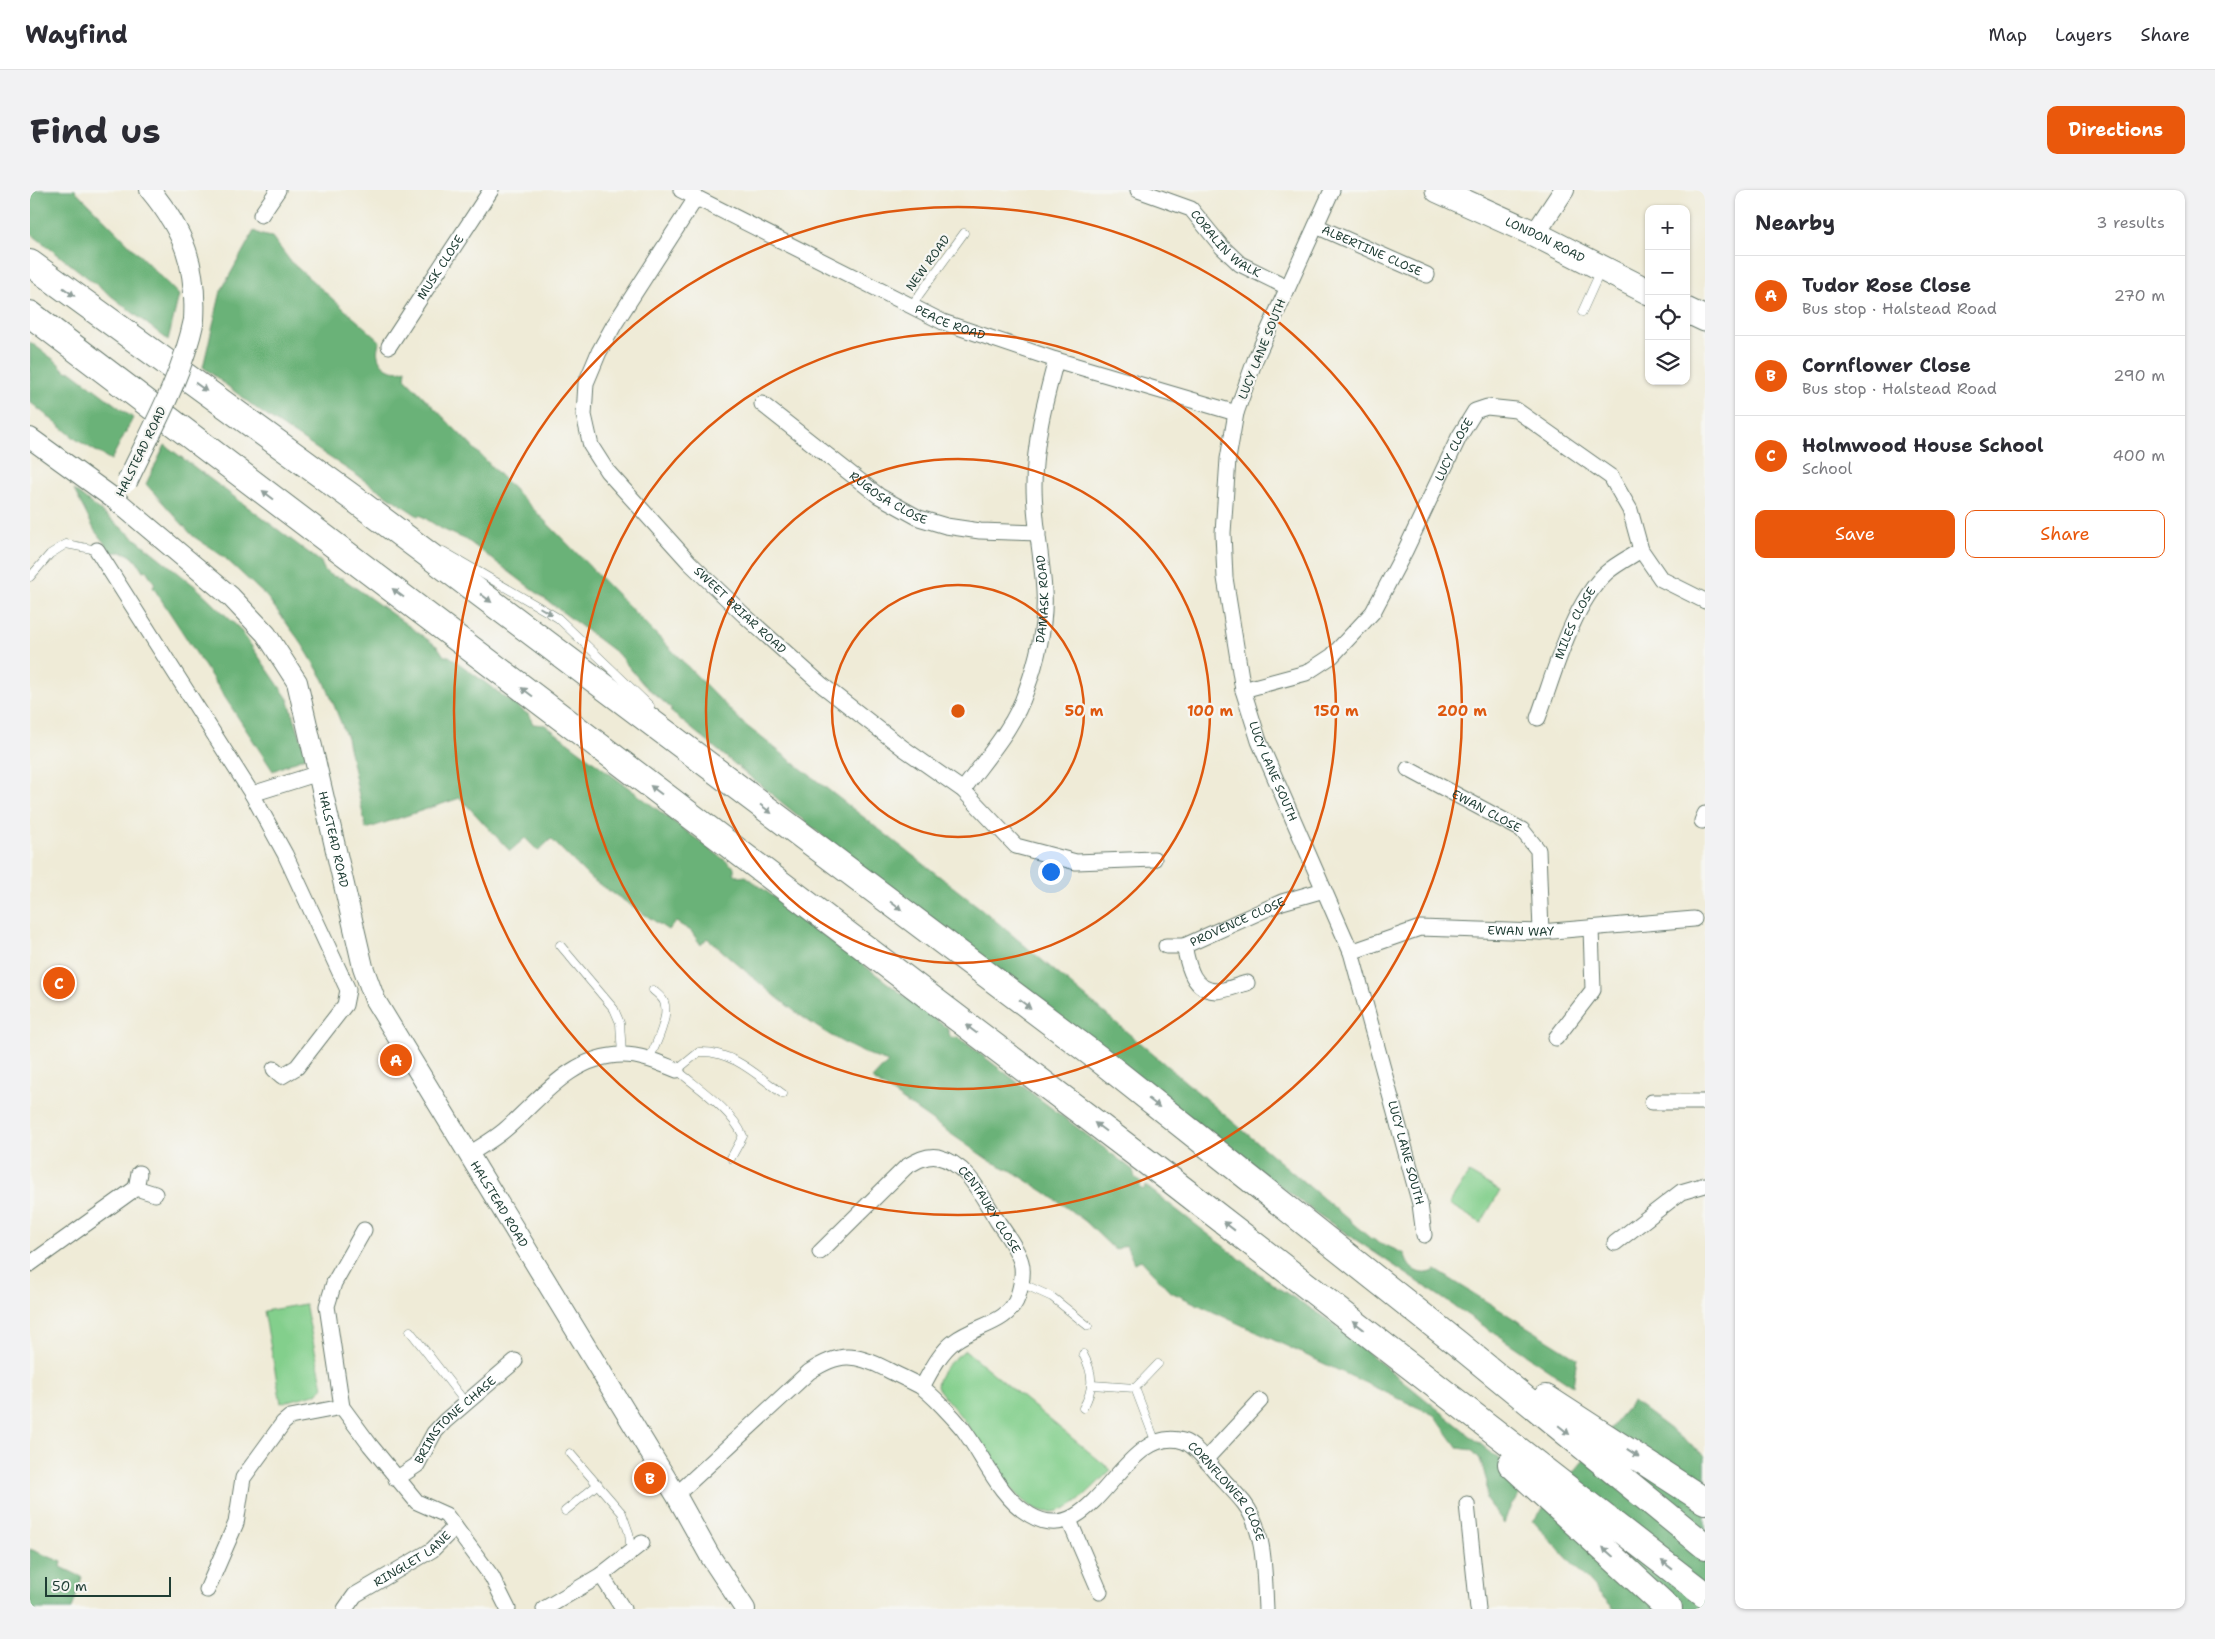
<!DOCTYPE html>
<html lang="en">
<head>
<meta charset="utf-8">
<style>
  :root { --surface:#fff; --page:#f2f2f3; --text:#2b2b33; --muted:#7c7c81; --line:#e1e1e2; --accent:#ea580c }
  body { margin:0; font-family:"Shantell Sans",sans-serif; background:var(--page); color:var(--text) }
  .controls { position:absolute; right:15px; top:15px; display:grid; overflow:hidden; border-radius:10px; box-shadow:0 1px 4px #0004 }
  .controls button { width:45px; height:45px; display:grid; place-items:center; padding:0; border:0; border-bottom:1px solid var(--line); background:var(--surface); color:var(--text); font:25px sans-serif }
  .scale { position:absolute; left:15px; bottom:12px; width:126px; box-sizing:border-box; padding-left:5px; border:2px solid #1f3d34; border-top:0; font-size:14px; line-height:18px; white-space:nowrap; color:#1f3d34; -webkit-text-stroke:4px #f6f6f2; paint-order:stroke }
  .you { position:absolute; left:1020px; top:681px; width:18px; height:18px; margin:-12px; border:4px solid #fff; border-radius:50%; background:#1a73e8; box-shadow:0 0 0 8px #1a73e833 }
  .badge { display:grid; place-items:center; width:32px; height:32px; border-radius:50%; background:var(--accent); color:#fff; font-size:16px; font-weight:700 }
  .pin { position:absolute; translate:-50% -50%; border:2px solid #fff; box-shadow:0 1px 5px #0006 }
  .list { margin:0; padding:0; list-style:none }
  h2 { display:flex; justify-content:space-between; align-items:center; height:65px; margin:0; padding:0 20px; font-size:21px }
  h2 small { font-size:16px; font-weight:400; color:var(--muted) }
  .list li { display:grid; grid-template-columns:32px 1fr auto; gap:15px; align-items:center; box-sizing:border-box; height:80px; padding:0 20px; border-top:1px solid var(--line) }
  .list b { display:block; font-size:19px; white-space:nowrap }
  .list p { margin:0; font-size:16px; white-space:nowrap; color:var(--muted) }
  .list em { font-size:16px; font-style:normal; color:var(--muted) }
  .actions { display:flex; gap:10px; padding:15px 20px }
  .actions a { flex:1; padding:11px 0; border:1px solid var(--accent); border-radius:10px; text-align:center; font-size:18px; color:var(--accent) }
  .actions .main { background:var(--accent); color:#fff }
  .icon { flex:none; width:28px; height:28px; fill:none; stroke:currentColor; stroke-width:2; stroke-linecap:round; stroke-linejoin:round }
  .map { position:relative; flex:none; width:1675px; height:1419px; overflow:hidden; border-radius:10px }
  header { display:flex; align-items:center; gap:30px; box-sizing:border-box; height:70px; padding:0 25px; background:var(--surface); border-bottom:1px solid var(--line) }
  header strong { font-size:24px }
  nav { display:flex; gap:28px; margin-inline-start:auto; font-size:18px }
  .intro { display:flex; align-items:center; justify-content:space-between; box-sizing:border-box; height:120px; padding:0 30px }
  h1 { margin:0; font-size:35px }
  .button { padding:12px 22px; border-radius:10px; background:var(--accent); color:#fff; font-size:18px; font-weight:700 }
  main { display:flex; gap:30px; padding:0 30px }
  aside { flex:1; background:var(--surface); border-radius:10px; box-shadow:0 1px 4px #0004 }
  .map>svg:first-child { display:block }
  .green { fill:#83cf8c; stroke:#518660 }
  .forest { fill:#6ab278; stroke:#447856 }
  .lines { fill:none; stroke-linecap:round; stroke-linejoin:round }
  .service-casing { stroke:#687a6d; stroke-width:9 }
  .minor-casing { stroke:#687a6d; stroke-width:17 }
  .tertiary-casing { stroke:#687a6d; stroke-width:22 }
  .primary-casing { stroke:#687a6d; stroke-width:27 }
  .trunk-casing { stroke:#687a6d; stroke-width:28 }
  .service { stroke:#fff; stroke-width:8 }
  .minor { stroke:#fff; stroke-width:15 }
  .tertiary { stroke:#fff; stroke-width:20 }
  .primary { stroke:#fff; stroke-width:25 }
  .trunk { stroke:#fff; stroke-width:26 }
  .tertiary-bridge-casing { stroke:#687a6d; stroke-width:22; stroke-linecap:butt }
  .tertiary-bridge { stroke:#fff; stroke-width:20 }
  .oneway { fill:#8f9e9a }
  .ring { fill:none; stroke:#de580e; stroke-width:2.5 }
  .labels { text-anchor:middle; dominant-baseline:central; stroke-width:4.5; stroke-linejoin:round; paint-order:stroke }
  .street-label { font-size:12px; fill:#1f3d34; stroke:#f6f6f2 }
  .centre { fill:#de580e; stroke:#f6f6f2; stroke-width:2.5 }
  .ring-label { font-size:15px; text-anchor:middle; font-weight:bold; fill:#de580e; stroke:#f6f6f2; stroke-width:4.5; stroke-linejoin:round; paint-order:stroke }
</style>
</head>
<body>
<header>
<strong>Wayfind</strong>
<nav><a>Map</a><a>Layers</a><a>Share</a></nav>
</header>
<div class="intro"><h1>Find us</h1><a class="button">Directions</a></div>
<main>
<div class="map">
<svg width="1675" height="1419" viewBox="0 0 1675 1419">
  <rect width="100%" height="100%" fill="#f6f6f2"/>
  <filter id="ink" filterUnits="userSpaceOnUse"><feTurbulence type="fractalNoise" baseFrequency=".02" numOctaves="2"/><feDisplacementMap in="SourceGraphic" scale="10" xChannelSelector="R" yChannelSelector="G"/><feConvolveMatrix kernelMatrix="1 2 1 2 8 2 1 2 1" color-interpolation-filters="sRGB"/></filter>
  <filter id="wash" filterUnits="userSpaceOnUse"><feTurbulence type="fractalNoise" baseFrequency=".0096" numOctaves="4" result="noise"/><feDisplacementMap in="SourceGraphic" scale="20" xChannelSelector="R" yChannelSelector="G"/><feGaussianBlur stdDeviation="1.12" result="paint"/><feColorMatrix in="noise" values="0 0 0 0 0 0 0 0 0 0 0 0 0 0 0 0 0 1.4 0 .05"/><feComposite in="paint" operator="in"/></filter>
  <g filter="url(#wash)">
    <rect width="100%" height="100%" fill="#efebd7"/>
    <!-- green -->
    <path class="green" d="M 1439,983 L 1470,1001 L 1451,1033 L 1419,1014 Z
      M 275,1114 L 293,1197 L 288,1203 L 251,1213 L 234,1121 Z
      M 935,1160 L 1081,1280 C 1065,1294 1046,1319 1023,1322 C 986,1325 957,1262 938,1236 C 929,1222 916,1211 907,1197 C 908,1180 923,1170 935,1160 Z"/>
    <!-- forest -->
    <path class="forest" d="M 0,0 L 45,0 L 149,105 L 138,150 L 0,43 Z
      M 224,41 L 232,45 L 242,47 L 261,72 L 350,151 C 341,169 357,186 376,179 L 375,188 L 714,534 L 954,721 L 1340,1048 L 1375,1064 C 1377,1080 1392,1088 1406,1080 L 1547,1168 L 1543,1196 L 1283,1021 L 833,679 L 640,521 L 642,519 L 614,495 L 588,464 L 437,350 L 412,339 L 390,325 L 388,326 L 231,222 L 173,177 L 191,101 Z
      M 0,152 L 27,172 L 35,181 L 42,182 L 103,228 L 81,270 L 47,250 L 0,212 Z
      M 135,255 L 291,372 C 295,384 299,386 312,388 L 408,457 L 414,466 L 419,466 L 499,525 L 503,534 L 515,535 L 704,677 L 704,683 L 709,687 L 716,686 L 917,838 L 921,848 L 928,847 L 1103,980 L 1105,988 L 1112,993 L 1109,997 L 1113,1000 L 1116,996 L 1245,1096 L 1293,1126 L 1480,1278 L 1493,1300 L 1481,1315 L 1474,1334 L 1456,1310 L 1457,1292 L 1450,1269 L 1442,1260 L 1428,1258 L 1404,1225 L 1141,1102 L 1111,1070 L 1104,1073 L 1096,1055 L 1085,1060 L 1055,1031 L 1015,1002 L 982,981 L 960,971 L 842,889 L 858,872 C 787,849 733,795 677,748 L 671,755 L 661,741 L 646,732 L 638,740 L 560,688 L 521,649 L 508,661 L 495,648 L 480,661 L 430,608 L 336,639 L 317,548 L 294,490 L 272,454 L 237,407 L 194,367 L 163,346 L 116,294 Z
      M 44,300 L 166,397 L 209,438 L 258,509 L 277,566 L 243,581 L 123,397 L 125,394 L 116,380 L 113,381 C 105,368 98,359 82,363 L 65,341 Z
      M 1603,1211 L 1675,1266 L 1675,1419 L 1584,1419 L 1503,1331 Z
      M 0,1359 L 32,1372 L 31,1377 L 52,1387 L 42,1419 L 0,1419 Z"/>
  </g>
  <g filter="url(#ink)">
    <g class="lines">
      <!-- service casing -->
      <g class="service-casing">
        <path id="service" d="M 881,116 L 934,43
          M 1552,122 L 1571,80
          M 413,361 L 528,428 L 620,516
          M 0,387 L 20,364 L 36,354 L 67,360
          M 530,755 L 584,819 L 590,833 L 592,865
          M 619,869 C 625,857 640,825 634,812 C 632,807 626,803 623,800
          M 701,968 L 713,946 C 701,919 669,899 647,880 L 669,862 C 702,860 728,886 753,904
          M 991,1093 L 1022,1107 L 1058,1136
          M 380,1141 L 435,1212
          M 1062,1195 L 1105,1198
          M 1053,1218 C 1064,1199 1064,1184 1053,1164
          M 1126,1253 L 1105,1198 L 1128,1174
          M 540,1263 L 592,1323 L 599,1343 L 601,1362
          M 535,1321 L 568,1294"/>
      </g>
      <!-- minor casing -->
      <g class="minor-casing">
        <g id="minor">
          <path id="s1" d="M 651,0 L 913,132 L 1026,170 L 1206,223"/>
          <path id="s2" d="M 1108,0 L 1161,19 L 1192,57 L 1210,74 L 1257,97"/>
          <path id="s3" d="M 1302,0 L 1225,170 L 1206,223 L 1198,269 L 1193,343 L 1195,388 L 1213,500 L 1229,551 L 1321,762 L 1390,1014 L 1394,1045"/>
          <path id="s4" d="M 666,8 L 584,135 L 569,162 L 556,193 L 554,225 L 561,256 L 577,281 L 660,373 L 714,425 L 792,495 L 873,558 L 933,600 L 986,656 L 1046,672 L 1124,669"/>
          <path d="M 231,25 L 248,0"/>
          <path id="s5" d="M 1286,36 L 1397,85"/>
          <path id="s6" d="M 359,156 L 461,0"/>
          <path id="s7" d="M 732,214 L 849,306 L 889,328 L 916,336 L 950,341 L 1008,343"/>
          <path d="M 67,360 L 222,604 L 255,664 L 318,800 L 315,815 L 267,877 L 252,886 L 244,879"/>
          <path id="s8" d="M 1213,500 L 1276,483 L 1302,466 L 1343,422 L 1375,361 L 1429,247 L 1445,221 L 1457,217 L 1486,220 L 1581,287 L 1600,320 L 1611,360 L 1631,389 L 1675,411"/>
          <path id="s9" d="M 1508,528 C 1524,484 1542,415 1576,383 C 1586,374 1600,367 1611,360"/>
          <path id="s10" d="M 1378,579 L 1492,640 L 1508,660 L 1511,742"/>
          <path id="s11" d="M 933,600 C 955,569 984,538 996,501 C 1007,471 1016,434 1014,401 C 1012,366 1004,331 1004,296 C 1004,253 1015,211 1026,170"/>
          <path d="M 222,604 L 289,583"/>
          <path d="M 1672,631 L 1675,624"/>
          <path d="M 1136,756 L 1154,756"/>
          <path id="s12" d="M 1321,762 L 1390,738 L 1511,742 L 1664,729"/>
          <path id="s13" d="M 1217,793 C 1208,795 1195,801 1186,801 C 1162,800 1158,774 1154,756 L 1252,712 L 1294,700"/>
          <path d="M 1526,848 L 1563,800 L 1561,738"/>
          <path d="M 1622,912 L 1675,912"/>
          <path d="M 439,964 C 452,956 466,948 477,938 C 511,908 542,865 593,865 C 612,865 629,873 647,880"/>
          <path d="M 106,998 L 109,983"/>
          <path d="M 334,1040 L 304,1093 L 297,1116 L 312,1217 L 340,1255 L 387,1312 L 416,1325 L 462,1387 L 478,1419"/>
          <path d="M 1585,1053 L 1651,1002 L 1675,995"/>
          <path id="s14" d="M 790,1062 L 876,977 C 886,971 896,965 908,967 C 939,974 953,1009 968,1032 C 976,1044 987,1058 991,1072 C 994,1082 991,1096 988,1106 C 979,1134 946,1135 925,1151 C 910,1162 901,1181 892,1197"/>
          <path d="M 0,1074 L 106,998 L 125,1004"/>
          <path d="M 1175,1270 L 1230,1211"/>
          <path id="s15" d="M 366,1289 L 387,1275 L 404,1243 L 415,1231 L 485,1171"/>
          <path id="s16" d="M 646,1305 L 779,1182 C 809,1162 825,1163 856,1179 C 867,1185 879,1190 890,1196 C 902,1204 923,1227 933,1239 C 954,1267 969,1307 1000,1325 C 1065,1364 1091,1233 1153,1251 C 1165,1255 1178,1273 1186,1282 C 1195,1292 1205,1302 1214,1313 C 1236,1342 1234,1384 1236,1419"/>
          <path d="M 1437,1314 L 1448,1419"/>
          <path d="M 1039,1330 L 1070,1402"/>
          <path d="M 571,1385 L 593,1419"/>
          <path d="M 177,1400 L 206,1333 L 213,1288 L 253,1233 L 260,1227 L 312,1217"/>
          <path id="s17" d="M 315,1419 L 325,1405 L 402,1360 L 425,1337"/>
          <path d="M 514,1419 L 571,1385 L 612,1353"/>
        </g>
      </g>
      <!-- tertiary casing -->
      <g class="tertiary-casing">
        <g id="tertiary">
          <path d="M 120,0 C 154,41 167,76 164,130"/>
          <path d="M 1505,44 L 1534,0"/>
          <path id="s18" d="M 0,248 L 87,311 L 201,407 L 236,444 L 267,492 L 333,777 L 345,810 L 646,1305 L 680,1366 L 715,1419"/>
        </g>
      </g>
      <!-- primary casing -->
      <g class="primary-casing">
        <g id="primary">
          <path id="s19" d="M 1408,0 L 1505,44 L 1619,102"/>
          <path d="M 1656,120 L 1675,129"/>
        </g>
      </g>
      <!-- trunk casing -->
      <g class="trunk-casing">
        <path id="trunk" d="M 0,73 L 323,308 L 1068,868 L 1428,1154 L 1675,1356
          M 0,124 L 1142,991 L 1675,1405
          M 1516,1208 L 1675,1311
          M 1481,1274 L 1639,1419"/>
      </g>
      <!-- service -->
      <use href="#service" class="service"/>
      <!-- minor -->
      <use href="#minor" class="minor"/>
      <!-- tertiary -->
      <use href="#tertiary" class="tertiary"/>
      <!-- primary -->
      <use href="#primary" class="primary"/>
      <!-- trunk -->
      <use href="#trunk" class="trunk"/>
      <!-- tertiary-bridge casing -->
      <g class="tertiary-bridge-casing">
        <path id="tertiary-bridge" d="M 97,292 C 122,239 152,187 164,130"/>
      </g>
      <!-- tertiary-bridge -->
      <use href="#tertiary-bridge" class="tertiary-bridge"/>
    </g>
    <!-- one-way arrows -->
    <defs><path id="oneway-solid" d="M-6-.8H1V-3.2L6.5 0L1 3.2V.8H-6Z" transform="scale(1.25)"/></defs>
    <g class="oneway">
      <use href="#oneway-solid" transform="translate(39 102) rotate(36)"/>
      <use href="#oneway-solid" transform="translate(171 197) rotate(36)"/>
      <use href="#oneway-solid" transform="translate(238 305) rotate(-143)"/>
      <use href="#oneway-solid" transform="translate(368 403) rotate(-143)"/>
      <use href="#oneway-solid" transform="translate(456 408) rotate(37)"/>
      <use href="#oneway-solid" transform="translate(516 421) rotate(30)"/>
      <use href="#oneway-solid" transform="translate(497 502) rotate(-143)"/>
      <use href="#oneway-solid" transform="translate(626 600) rotate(-143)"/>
      <use href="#oneway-solid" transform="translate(736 619) rotate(37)"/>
      <use href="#oneway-solid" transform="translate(866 716) rotate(37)"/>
      <use href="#oneway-solid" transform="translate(995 814) rotate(37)"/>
      <use href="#oneway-solid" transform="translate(941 839) rotate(-143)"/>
      <use href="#oneway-solid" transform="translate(1124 913) rotate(38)"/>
      <use href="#oneway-solid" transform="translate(1070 937) rotate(-143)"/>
      <use href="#oneway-solid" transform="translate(1199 1036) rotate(-142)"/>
      <use href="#oneway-solid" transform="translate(1328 1135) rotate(-142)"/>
      <use href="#oneway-solid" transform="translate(1534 1240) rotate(39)"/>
      <use href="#oneway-solid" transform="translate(1603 1263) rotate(34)"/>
      <use href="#oneway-solid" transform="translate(1578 1362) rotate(-138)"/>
      <use href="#oneway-solid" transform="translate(1637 1375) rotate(-142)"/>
    </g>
  </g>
  <!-- distance rings -->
  <g class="ring">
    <circle cx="928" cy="521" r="126"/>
    <circle cx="928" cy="521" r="252"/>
    <circle cx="928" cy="521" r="378"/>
    <circle cx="928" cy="521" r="504"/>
  </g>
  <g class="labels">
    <!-- street labels -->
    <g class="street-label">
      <text stroke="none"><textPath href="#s19" startOffset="118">LONDON ROAD</textPath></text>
      <text stroke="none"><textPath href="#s2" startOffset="106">CORALIN WALK</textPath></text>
      <text stroke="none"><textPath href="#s5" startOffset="61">ALBERTINE CLOSE</textPath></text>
      <text transform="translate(898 73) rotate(-54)">NEW ROAD</text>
      <text stroke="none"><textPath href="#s6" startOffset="94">MUSK CLOSE</textPath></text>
      <text stroke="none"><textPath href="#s1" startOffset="300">PEACE ROAD</textPath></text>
      <text transform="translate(1232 159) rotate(-68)">LUCY LANE SOUTH</text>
      <text stroke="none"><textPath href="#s8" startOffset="338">LUCY CLOSE</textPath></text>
      <text transform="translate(111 262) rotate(-64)">HALSTEAD ROAD</text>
      <text stroke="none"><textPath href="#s7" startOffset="158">RUGOSA CLOSE</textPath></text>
      <text stroke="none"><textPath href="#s11" startOffset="212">DAMASK ROAD</textPath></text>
      <text stroke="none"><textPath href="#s4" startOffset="502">SWEET BRIAR ROAD</textPath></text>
      <text stroke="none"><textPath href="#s9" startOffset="102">MILES CLOSE</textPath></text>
      <text stroke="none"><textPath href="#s3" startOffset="609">LUCY LANE SOUTH</textPath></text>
      <text stroke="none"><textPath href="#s10" startOffset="89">EWAN CLOSE</textPath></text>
      <text stroke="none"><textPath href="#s18" startOffset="526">HALSTEAD ROAD</textPath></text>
      <text stroke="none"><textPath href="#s13" startOffset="151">PROVENCE CLOSE</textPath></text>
      <text stroke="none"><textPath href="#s12" startOffset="174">EWAN WAY</textPath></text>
      <text stroke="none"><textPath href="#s3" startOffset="1014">LUCY LANE SOUTH</textPath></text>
      <text stroke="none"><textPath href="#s18" startOffset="931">HALSTEAD ROAD</textPath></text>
      <text stroke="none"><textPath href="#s14" startOffset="231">CENTAURY CLOSE</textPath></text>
      <text stroke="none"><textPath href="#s15" startOffset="85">BRIMSTONE CHASE</textPath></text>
      <text stroke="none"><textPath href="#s16" startOffset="726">CORNFLOWER CLOSE</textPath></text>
      <text stroke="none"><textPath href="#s17" startOffset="85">RINGLET LANE</textPath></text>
    </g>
  </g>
  <circle cx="928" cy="521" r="8" class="centre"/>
  <g class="ring-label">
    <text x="1054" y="526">50 m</text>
    <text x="1180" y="526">100 m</text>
    <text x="1306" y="526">150 m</text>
    <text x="1432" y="526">200 m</text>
  </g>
</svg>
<div class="controls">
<button>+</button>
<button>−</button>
<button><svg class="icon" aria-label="locate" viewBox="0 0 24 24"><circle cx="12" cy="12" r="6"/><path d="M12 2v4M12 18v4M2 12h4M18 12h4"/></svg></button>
<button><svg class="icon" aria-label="layers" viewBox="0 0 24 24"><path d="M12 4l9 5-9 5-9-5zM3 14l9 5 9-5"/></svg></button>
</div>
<div class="scale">50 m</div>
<div class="you"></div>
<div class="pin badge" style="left:366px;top:870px">A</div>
<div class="pin badge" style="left:620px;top:1288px">B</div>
<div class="pin badge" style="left:29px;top:793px">C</div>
</div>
<aside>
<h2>Nearby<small>3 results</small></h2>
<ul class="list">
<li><span class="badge">A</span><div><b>Tudor Rose Close</b><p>Bus stop · Halstead Road</p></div><em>270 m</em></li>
<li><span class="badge">B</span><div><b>Cornflower Close</b><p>Bus stop · Halstead Road</p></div><em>290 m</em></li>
<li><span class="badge">C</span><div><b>Holmwood House School</b><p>School</p></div><em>400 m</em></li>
</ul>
<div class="actions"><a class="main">Save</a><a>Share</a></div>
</aside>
</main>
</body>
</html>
